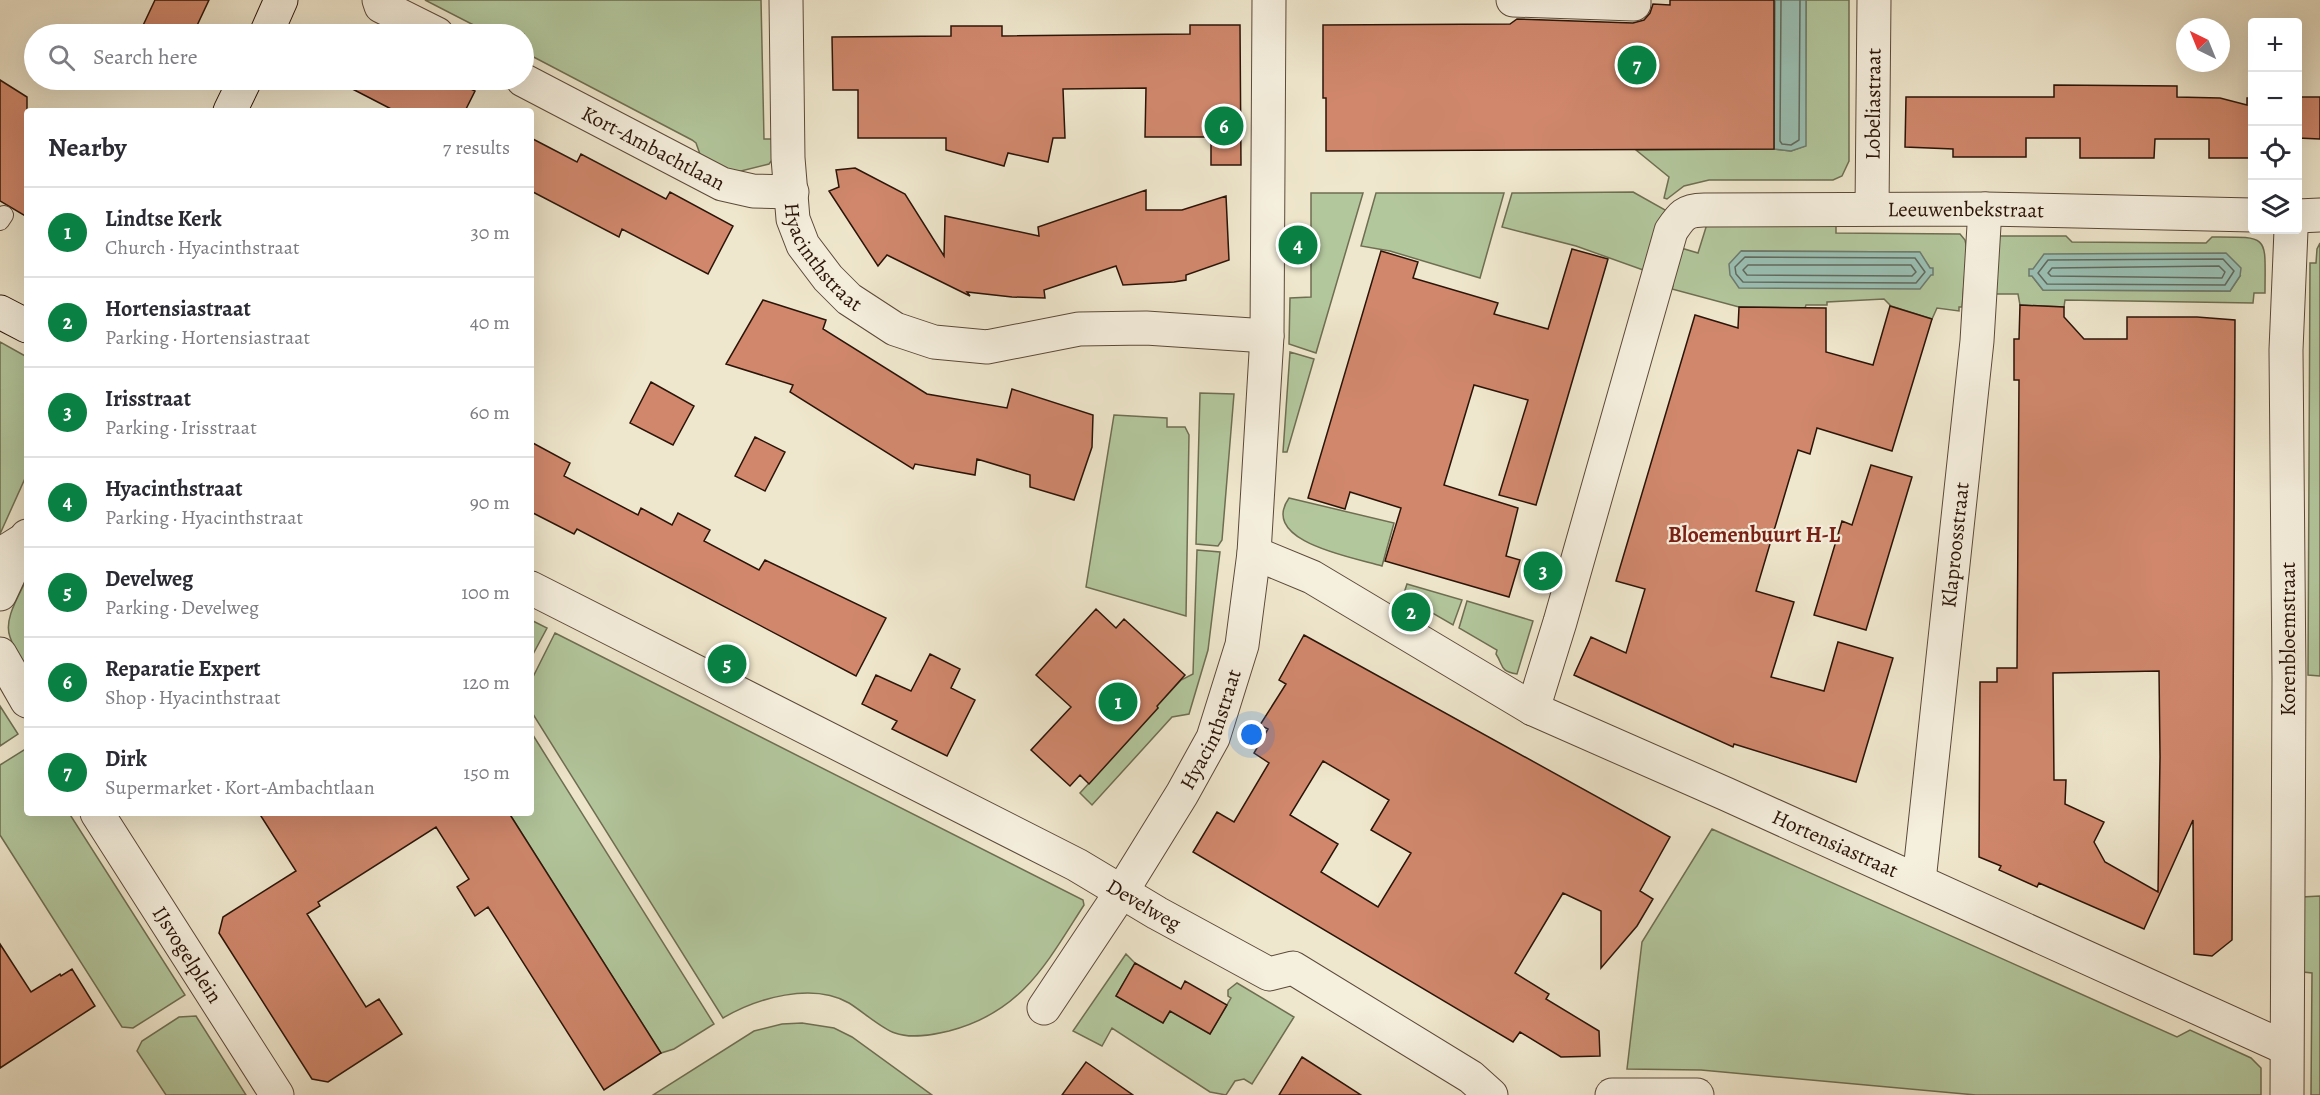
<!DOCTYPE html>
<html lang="en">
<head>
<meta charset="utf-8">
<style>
  :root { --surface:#fff; --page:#f2f2f3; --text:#2b2b33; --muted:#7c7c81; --line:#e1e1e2; --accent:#0b8043 }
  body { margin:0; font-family:Alegreya,serif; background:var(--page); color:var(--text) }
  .controls { position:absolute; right:18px; top:18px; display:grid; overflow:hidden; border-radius:6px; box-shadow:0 6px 24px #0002 }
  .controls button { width:54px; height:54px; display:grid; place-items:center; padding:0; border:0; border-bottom:2px solid var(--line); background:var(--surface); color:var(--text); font:30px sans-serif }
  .compass { position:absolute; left:2176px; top:18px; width:54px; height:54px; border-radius:50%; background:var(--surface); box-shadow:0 6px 24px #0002; rotate:317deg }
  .you { position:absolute; left:1252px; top:735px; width:21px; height:21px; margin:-15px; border:4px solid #fff; border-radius:50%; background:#1a73e8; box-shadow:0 0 0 9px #1a73e833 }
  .badge { display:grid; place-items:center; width:39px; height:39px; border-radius:50%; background:var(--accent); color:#fff; font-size:20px; font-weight:700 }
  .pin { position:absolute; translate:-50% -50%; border:3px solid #fff; box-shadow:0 2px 6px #0006 }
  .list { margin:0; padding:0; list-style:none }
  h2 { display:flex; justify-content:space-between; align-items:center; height:78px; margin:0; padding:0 24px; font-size:26px }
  h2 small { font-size:20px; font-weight:400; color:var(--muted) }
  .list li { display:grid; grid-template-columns:39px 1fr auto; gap:18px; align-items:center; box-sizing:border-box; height:90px; padding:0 24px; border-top:2px solid var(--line) }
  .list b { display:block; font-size:22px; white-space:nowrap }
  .list p { margin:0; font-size:20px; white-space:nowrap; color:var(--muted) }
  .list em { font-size:20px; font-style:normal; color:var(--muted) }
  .icon { flex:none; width:33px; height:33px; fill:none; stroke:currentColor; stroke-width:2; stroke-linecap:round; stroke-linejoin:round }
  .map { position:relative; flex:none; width:2320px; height:1095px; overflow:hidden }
  .search { position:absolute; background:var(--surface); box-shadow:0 6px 24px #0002; left:24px; top:24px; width:510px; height:66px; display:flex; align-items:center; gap:15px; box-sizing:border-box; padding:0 21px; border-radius:33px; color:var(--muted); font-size:22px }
  .panel { position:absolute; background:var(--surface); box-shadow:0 6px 24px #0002; left:24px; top:108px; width:510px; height:708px; border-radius:6px }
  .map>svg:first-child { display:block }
  .green { fill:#b3c79d; stroke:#6f6e52; stroke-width:1.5; fill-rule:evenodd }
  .water { fill:#9ac0b4; stroke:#6e7b6f; stroke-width:1.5 }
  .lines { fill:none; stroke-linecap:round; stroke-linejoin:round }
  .shore { stroke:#626a5e; stroke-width:1.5 }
  .building { fill:#d0876c; stroke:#2b1408; stroke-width:1.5; fill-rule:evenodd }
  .lane-casing { stroke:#5c4939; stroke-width:20 }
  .street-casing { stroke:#5c4939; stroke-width:35 }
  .secondary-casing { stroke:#2b1408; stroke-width:35 }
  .lane { stroke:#f5efde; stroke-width:18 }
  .street { stroke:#f5efde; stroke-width:33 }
  .secondary { stroke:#f5efde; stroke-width:33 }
  .labels { text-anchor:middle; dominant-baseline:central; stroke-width:4.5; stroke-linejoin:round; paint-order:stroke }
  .street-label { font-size:21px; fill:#2b1408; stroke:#f5efde }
  .neighbourhood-label { font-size:22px; font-weight:bold; fill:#7a1f14; stroke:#f5efde }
</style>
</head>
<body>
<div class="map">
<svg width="2320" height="1095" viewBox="0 0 2320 1095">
  <rect width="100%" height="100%" fill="#efe7cd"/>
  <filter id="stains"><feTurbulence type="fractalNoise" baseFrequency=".00333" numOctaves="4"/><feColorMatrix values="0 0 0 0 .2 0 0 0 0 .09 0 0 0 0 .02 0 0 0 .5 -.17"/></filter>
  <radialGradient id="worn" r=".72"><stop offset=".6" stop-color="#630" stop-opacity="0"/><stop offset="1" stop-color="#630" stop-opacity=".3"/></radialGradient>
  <!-- green -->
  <path class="green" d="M 425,0 L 761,0 L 764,139 L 773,139 L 772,160 L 769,164 L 733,173 L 701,157 L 696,143 L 692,140 L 524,52 L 524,34 L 491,34 Z
    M 1806,0 L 1849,0 L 1849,161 L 1842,176 L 1833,180 L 1709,180 L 1684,186 L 1667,199 L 1664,198 L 1669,177 L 1636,150 L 1774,149 L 1791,151 L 1805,146 Z
    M 1633,192 L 1667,211 L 1646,271 L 1576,246 L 1502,227 L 1512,193 Z
    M 1311,193 L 1363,193 L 1316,353 L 1289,344 L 1290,298 L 1311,297 Z
    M 1376,193 L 1504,193 L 1480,278 L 1390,251 L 1361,246 Z
    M 1707,224 L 1836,224 L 1836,233 L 1960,234 L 1965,240 L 1967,249 L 1962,307 L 1959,307 L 1959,311 L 1937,308 L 1932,319 L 1891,306 L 1884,299 L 1827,302 L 1827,305 L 1806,305 L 1805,308 L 1739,307 L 1672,289 L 1673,286 L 1670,285 L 1681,248 L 1698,253 ZM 1741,251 L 1919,252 L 1930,268 Z
    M 2000,236 L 2066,236 L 2072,242 L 2206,243 L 2212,237 C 2271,237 2265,235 2265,293 L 2254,293 L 2253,303 L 2065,300 L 2064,307 L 2020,305 L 2018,294 L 1993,294 L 1998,239 ZM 2032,276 L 2240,276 L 2230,291 L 2043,290 Z
    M 2320,243 L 2320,676 L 2308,675 L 2310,263 L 2316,263 L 2317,249 Z
    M 0,342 L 27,357 L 27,474 L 0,534 Z
    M 1290,352 L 1314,359 L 1287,452 L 1283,452 Z
    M 1200,393 L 1234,394 L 1222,540 L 1218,546 L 1196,544 Z
    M 1114,415 L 1167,418 L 1167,427 L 1185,427 L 1189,435 L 1186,616 L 1086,587 Z
    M 1289,498 L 1394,523 L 1382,566 C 1356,558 1258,542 1289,498 Z
    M 1197,550 L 1220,552 L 1208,650 L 1189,714 L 1172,717 L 1092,805 L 1080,793 L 1158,708 L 1157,706 L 1181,680 L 1193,674 Z
    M 27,578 L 27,667 C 21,658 13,647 10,637 C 3,619 20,594 27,578 Z
    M 1407,584 L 1462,600 L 1453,625 L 1403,596 Z
    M 1467,601 L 1533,621 L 1517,674 C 1499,671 1504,666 1496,654 L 1497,650 L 1459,628 Z
    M 531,620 L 547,628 L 531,658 Z
    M 555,633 L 1083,900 L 1084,905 C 1046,964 1022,1012 949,1031 C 932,1035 911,1039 895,1033 C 882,1029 862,1011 849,1003 C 812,982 757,998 723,1018 L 531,711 L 531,681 Z
    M 0,706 L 18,734 L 0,746 Z
    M 531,732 L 714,1024 L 674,1049 L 661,1053 L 509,813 L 531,813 Z
    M 27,748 L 27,813 L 69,813 L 185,995 L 133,1028 L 122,1027 L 0,835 L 0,765 Z
    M 1712,829 L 2177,1037 L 2190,1030 L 2251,1058 L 2261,1068 L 2261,1095 L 1976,1095 L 1701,1070 L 1627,1069 L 1642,942 Z
    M 2320,896 L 2320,1095 L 2311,1095 L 2312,973 L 2303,972 L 2302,897 Z
    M 1126,954 L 1135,963 L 1116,996 L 1163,1023 L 1170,1011 L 1210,1034 L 1231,998 L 1228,996 L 1228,990 L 1237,983 L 1294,1017 L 1252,1084 L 1244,1079 L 1235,1081 L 1226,1095 L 1210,1092 L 1112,1028 L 1102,1046 L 1073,1031 Z
    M 196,1016 L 246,1095 L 166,1095 L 137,1051 L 142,1041 L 179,1017 Z
    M 802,1023 L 834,1028 L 852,1037 L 932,1095 L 653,1095 L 754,1031 L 782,1024 Z"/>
  <!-- water -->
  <path class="water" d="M 1775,0 L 1806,0 L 1806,146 L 1791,151 L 1774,149 Z
    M 1741,251 L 1920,252 L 1930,268 L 1933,268 L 1933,275 L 1931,275 L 1920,289 L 1739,288 L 1730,275 L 1729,264 Z
    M 2226,253 L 2241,268 L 2240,276 L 2230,291 L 2043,290 L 2032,276 L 2029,276 L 2029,269 L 2033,269 L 2044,254 Z"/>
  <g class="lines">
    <!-- shore -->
    <path class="shore" d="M 1781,0 L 1780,141 L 1782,144 L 1791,145 L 1799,140 L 1800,0
      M 1745,257 L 1915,258 L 1925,272 L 1916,283 L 1743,282 L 1736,274 L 1735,267 Z
      M 2223,259 L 2234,271 L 2225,285 L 2047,284 L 2038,273 L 2048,260 Z
      M 1748,265 L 1911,265 L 1916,272 L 1912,276 L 1747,275 L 1743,270 Z
      M 2219,266 L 2225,272 L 2222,278 L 2051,276 L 2048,273 L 2052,268 Z"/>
  </g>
  <!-- building -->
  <path class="building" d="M 155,0 L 209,0 L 193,34 L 139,34 Z
    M 1670,0 L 1774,0 L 1774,149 L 1326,151 L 1326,98 L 1323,98 L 1323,25 L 1510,24 L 1517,19 L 1633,23 L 1644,20 L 1650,13 L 1653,4 L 1670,5 Z
    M 1190,25 L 1240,25 L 1241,165 L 1211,165 L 1211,137 L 1145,137 L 1146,88 L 1063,89 L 1065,138 L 1053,138 L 1048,162 L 1008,153 L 1004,166 L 946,150 L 946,138 L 858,138 L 858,90 L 833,90 L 832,37 L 951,36 L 951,26 L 1002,26 L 1002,36 L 1190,34 Z
    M 351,26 L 367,34 L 347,34 Z
    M 0,80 L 27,97 L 27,217 L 0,201 Z
    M 335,80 L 453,80 L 475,91 L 465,111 L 395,111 Z
    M 2054,85 L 2177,86 L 2177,97 L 2220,98 L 2247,105 L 2247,98 L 2253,98 L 2253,158 L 2209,158 L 2209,139 L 2155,139 L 2154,158 L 2080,158 L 2080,138 L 2026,138 L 2026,157 L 1953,157 L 1953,149 L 1905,147 L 1906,97 L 2054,97 Z
    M 2298,97 L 2320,97 L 2320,139 L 2298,138 Z
    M 531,138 L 577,162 L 581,154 L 666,199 L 670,192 L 733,226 L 708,274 L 622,229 L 619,237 L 531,191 Z
    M 855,168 L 905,194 L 944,256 L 945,216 L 1039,236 L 1038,227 L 1146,190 L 1146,210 L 1182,210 L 1226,196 L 1229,260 L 1186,275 L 1186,280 L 1174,282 L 1123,285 L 1116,266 L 1044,290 L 1045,298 L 1012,297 L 967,292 L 970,296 L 887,255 L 878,266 L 829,191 L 839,187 L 836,170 Z
    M 1572,249 L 1608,259 L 1536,505 L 1499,495 L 1528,400 L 1474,385 L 1444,485 L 1518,508 L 1506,556 L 1520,560 L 1509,597 L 1385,561 L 1401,508 L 1350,492 L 1345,509 L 1308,498 L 1381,251 L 1418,262 L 1413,278 L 1498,303 L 1494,314 L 1548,329 Z
    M 763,300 L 826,320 L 823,329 L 927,394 L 1007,408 L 1012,389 L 1093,415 L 1092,447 L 1074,500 L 1030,487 L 1030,475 L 977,459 L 975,475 L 915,464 L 913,469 L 790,392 L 793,385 L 726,364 Z
    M 2020,305 L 2064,307 L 2064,317 L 2084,339 L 2127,339 L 2127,317 L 2197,317 L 2235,320 L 2232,940 L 2212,956 L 2194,954 L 2193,820 L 2144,929 L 2039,883 L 2037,887 L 1999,870 L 2001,866 L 1979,857 L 1980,682 L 1997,682 L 1997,668 L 2017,668 L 2019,380 L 2014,380 L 2014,339 L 2019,339 ZM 2159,671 L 2160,757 L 2158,892 L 2105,862 L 2094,842 L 2104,822 L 2065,804 L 2066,780 L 2054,780 L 2053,673 Z
    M 1890,306 L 1932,319 L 1892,451 L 1817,428 L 1810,454 L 1798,450 L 1756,591 L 1794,602 L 1771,677 L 1824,691 L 1838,642 L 1893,658 L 1856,782 L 1734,744 L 1733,747 L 1574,675 L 1591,637 L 1626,653 L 1645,589 L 1616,581 L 1695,315 L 1738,328 L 1739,307 L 1826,308 L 1826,352 L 1873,365 Z
    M 651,382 L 694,406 L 673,445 L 630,423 Z
    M 755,437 L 785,452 L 765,491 L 735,476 Z
    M 531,442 L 570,463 L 564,476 L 638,515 L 641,508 L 672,525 L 678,513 L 710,530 L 704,541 L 759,570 L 765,560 L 886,618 L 856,676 L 577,529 L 574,534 L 531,512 Z
    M 1871,465 L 1912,477 L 1866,630 L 1814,615 L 1842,521 L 1852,525 Z
    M 1096,609 L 1116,628 L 1124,619 L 1185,675 L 1157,706 L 1158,708 L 1089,784 L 1080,775 L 1070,786 L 1031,750 L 1071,707 L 1036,675 Z
    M 1304,635 L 1670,837 L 1640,891 L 1653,899 L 1637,926 L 1601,968 L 1601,911 L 1563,893 L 1515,973 L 1549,994 L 1546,999 L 1599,1031 L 1600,1056 L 1561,1057 L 1520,1032 L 1513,1042 L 1193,852 L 1217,812 L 1234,822 L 1269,763 L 1254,753 L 1268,729 L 1260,725 L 1286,684 L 1279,680 ZM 1323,761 L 1389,800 L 1371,830 L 1411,853 L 1378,907 L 1321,872 L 1338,844 L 1290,815 Z
    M 930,654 L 960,669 L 951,688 L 975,700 L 947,756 L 892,729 L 897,721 L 862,704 L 876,675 L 911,691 Z
    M 259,813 L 509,813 L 661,1053 L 604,1090 L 488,907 L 475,916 L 457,887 L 469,879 L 436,827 L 318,902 L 320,906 L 307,914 L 366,1007 L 379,999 L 402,1034 L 328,1082 L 312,1079 L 219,933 L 223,917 L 296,871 Z
    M 0,944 L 31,992 L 60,974 L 61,976 L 72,969 L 95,1006 L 0,1068 Z
    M 1135,963 L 1181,989 L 1185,981 L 1227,1005 L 1210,1034 L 1170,1011 L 1163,1023 L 1116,996 Z
    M 1302,1057 L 1361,1095 L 1279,1095 Z
    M 1086,1062 L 1133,1095 L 1062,1095 Z"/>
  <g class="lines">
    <!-- lane casing -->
    <g class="lane-casing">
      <path id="lane" d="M 0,221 L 4,215
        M 0,546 L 27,529"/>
    </g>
    <!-- street casing -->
    <g class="street-casing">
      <g id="street">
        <path d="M 379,0 L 381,6 L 437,34"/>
        <path id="s1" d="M 786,0 L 788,158 L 793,219 L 803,245 L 828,278 L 849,299 L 895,329 L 934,342 L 987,347 L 1079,329 L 1146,328 L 1267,336"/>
        <path d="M 1513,0 L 1634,4 L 1634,0"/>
        <path id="s2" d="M 523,80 L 722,184 L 753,191 L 792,192"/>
        <path id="s3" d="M 1872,209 L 1874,0"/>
        <path d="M 2298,216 L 2320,215"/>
        <path id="s4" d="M 1254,553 L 1312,577 L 1533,709 L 1726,794 L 2286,1048"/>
        <path id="s5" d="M 531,588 L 1077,865 L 1157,913 L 1269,974 L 1293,968 L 1471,1077 L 1491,1095"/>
        <path d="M 0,594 L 27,536"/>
        <path d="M 0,654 L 27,701"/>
        <path id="s6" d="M 1533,709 L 1560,622 L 1671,231 C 1681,216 1685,210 1704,210 L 1985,209 L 2252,215"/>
        <path id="s7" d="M 97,813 L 277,1095"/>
        <path id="s8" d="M 1919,881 L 1977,341 L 1985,209"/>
        <path id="s9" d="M 1044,1008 L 1122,891 L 1182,794 L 1213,738 L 1242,645 L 1254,553 L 1267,336 L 1269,0"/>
        <path d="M 1612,1095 L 1697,1095"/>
        <path d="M 2287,1095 L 2289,678 L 2286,350 L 2291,230"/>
      </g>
    </g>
    <!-- secondary casing -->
    <g class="secondary-casing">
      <path id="secondary" d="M 266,34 L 281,0
        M 230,111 L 245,80
        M 0,312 L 27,326"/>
    </g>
    <!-- lane -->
    <use href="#lane" class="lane"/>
    <!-- street -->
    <use href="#street" class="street"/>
    <!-- secondary -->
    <use href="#secondary" class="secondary"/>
  </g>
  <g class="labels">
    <!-- street labels -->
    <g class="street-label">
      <text stroke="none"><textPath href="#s3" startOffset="105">Lobeliastraat</textPath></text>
      <text stroke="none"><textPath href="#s2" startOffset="147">Kort-Ambachtlaan</textPath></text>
      <text stroke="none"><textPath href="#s6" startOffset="801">Leeuwenbekstraat</textPath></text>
      <text stroke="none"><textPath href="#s1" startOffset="267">Hyacinthstraat</textPath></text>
      <text stroke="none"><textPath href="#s8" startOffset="338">Klaproosstraat</textPath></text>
      <text transform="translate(2288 639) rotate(-90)">Korenbloemstraat</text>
      <text stroke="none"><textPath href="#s9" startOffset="326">Hyacinthstraat</textPath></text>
      <text stroke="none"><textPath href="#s4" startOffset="651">Hortensiastraat</textPath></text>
      <text stroke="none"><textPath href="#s5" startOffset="690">Develweg</textPath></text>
      <text stroke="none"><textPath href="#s7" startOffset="168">IJsvogelplein</textPath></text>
    </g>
    <!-- neighbourhood labels -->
    <g class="neighbourhood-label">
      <text x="1754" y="535">Bloemenbuurt H-L</text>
    </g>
  </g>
  <rect width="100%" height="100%" filter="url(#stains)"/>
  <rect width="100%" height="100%" fill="url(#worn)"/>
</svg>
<div class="controls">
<button>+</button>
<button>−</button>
<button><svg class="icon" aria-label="locate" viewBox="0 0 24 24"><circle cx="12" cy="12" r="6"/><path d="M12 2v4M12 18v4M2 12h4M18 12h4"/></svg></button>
<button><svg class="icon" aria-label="layers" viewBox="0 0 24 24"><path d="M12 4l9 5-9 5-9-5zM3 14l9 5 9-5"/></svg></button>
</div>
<svg class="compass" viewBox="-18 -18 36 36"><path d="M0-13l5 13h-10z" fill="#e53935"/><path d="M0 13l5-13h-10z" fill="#7c7c81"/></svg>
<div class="you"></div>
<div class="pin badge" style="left:1118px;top:702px">1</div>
<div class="pin badge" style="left:1411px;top:612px">2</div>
<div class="pin badge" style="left:1543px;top:571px">3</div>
<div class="pin badge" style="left:1298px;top:245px">4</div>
<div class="pin badge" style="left:727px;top:664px">5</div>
<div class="pin badge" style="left:1224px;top:126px">6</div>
<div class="pin badge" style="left:1637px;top:65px">7</div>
<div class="search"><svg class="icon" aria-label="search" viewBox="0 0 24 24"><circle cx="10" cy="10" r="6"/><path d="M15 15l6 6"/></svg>Search here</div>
<section class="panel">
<h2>Nearby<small>7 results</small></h2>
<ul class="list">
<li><span class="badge">1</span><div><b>Lindtse Kerk</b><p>Church · Hyacinthstraat</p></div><em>30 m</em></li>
<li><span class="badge">2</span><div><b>Hortensiastraat</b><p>Parking · Hortensiastraat</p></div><em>40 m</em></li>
<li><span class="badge">3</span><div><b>Irisstraat</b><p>Parking · Irisstraat</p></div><em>60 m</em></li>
<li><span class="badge">4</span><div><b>Hyacinthstraat</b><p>Parking · Hyacinthstraat</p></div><em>90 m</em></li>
<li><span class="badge">5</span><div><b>Develweg</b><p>Parking · Develweg</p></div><em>100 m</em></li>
<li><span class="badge">6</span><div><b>Reparatie Expert</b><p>Shop · Hyacinthstraat</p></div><em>120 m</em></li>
<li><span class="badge">7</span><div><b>Dirk</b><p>Supermarket · Kort-Ambachtlaan</p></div><em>150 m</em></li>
</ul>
</section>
</div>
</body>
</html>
